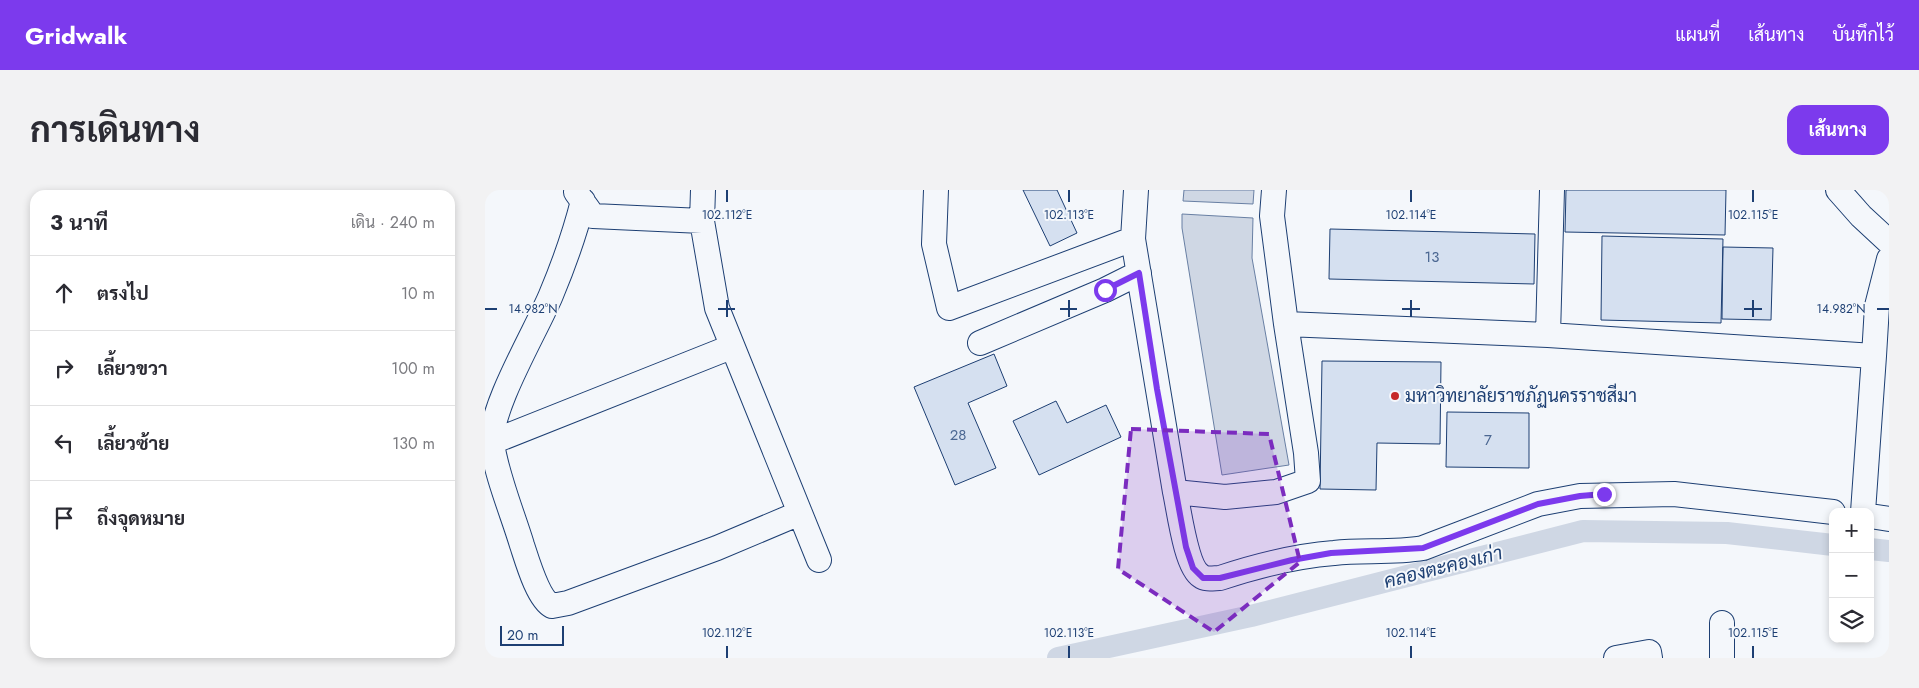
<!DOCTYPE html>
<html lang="th">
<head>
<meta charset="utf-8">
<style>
  :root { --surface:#fff; --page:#f2f2f3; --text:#2b2b33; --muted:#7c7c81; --line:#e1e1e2; --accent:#7c3aed }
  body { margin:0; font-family:Jost,Sarabun,sans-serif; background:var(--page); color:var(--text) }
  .controls { position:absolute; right:15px; bottom:15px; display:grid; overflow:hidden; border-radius:10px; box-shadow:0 2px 8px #0003 }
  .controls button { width:45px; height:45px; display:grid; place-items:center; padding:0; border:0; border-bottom:1px solid var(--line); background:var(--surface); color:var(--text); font:25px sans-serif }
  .scale { position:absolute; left:15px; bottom:12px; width:64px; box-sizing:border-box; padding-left:5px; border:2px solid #1d3f73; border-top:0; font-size:14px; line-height:18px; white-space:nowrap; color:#1d3f73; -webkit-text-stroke:4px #f4f7fb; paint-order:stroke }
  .stop { position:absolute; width:15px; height:15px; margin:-11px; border:4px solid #7c3aed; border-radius:50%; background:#fff }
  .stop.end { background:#7c3aed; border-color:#fff; box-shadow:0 1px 5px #0008 }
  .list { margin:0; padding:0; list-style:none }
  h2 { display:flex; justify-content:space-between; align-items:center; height:65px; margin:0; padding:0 20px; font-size:21px }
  h2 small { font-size:16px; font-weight:400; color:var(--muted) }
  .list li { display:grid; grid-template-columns:32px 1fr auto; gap:15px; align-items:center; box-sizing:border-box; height:75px; padding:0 20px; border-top:1px solid var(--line) }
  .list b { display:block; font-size:19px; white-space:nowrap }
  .list em { font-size:16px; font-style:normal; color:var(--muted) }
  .icon { flex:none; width:28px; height:28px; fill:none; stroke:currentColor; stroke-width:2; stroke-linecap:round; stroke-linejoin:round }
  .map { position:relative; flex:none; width:1404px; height:468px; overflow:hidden; border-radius:15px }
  header { display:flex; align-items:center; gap:30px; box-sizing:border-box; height:70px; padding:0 25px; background:var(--accent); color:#fff }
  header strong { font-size:24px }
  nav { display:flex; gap:28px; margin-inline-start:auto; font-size:18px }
  .intro { display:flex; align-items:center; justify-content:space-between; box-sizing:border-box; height:120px; padding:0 30px }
  h1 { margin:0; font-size:35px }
  .button { padding:12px 22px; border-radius:15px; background:var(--accent); color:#fff; font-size:18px; font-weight:700 }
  main { display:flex; gap:30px; padding:0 30px }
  aside { flex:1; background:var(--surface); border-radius:15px; box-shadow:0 2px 8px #0003 }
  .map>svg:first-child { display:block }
  .water { fill:#cfd7e4; stroke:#687fa3 }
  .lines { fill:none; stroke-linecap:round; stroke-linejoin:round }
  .canal { stroke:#cfd7e4; stroke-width:22 }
  .building { fill:#d5e0f0; stroke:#1d3f73 }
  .minor-casing { stroke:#1d3f73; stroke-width:26 }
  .minor { stroke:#f4f7fb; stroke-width:24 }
  .route { stroke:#7c3aed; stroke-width:6 }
  .marked { fill:#7b2cbf; fill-opacity:0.2; stroke:#7b2cbf; stroke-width:4; stroke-dasharray:10 6; stroke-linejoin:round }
  .ticks { fill:none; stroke:#1d3f73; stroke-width:2 }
  .poi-dot { fill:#c62828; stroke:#f4f7fb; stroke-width:2 }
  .labels { text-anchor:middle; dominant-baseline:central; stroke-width:4; stroke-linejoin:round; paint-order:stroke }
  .number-label { font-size:15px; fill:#4b6792 }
  .poi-label { font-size:18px; fill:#1d3f73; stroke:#f4f7fb; text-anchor:start }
  .water-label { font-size:19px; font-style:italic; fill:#1d3f73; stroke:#f4f7fb }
  .ticks-label { font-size:12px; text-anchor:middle; fill:#1d3f73; stroke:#f4f7fb; stroke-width:4; stroke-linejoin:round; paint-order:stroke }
</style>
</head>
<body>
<header>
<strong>Gridwalk</strong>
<nav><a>แผนที่</a><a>เส้นทาง</a><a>บันทึกไว้</a></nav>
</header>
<div class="intro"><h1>การเดินทาง</h1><a class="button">เส้นทาง</a></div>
<main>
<aside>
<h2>3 นาที<small>เดิน · 240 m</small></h2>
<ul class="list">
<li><svg class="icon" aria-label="ahead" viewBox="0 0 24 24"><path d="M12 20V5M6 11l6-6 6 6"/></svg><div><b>ตรงไป</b></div><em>10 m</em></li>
<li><svg class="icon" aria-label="right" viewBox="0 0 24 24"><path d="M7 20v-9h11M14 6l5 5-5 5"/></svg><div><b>เลี้ยวขวา</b></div><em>100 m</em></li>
<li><svg class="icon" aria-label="left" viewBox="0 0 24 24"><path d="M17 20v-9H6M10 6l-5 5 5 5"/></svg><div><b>เลี้ยวซ้าย</b></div><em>130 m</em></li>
<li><svg class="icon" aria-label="arrive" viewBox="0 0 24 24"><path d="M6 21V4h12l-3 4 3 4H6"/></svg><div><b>ถึงจุดหมาย</b></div></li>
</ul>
</aside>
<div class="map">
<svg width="1404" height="468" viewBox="0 0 1404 468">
  <rect width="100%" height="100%" fill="#f4f7fb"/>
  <!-- water -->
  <path class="water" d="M 699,0 L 769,0 L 768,14 L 698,11 Z
    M 697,24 L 768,28 L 767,68 L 804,275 L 737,285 L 697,38 Z"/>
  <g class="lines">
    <!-- canal -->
    <path class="canal" d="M 1385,359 L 1404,361
      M 573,468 L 766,426 L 1098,341 L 1242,343 L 1348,355"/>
  </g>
  <!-- building -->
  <path class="building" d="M 538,0 L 572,0 L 592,43 L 565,56 Z
    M 1081,0 L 1241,0 L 1240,45 L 1080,42 Z
    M 845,39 L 1050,44 L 1049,94 L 844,89 Z
    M 1117,46 L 1238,49 L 1236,133 L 1116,130 Z
    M 1238,57 L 1288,58 L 1286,130 L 1237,129 Z
    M 509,164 L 522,196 L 483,213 L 511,278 L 470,295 L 429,197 Z
    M 837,171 L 956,172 L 955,254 L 892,253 L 891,300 L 835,299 Z
    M 571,211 L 582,233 L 621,215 L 636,247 L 554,285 L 528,231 Z
    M 962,222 L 1044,223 L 1044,278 L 961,277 Z"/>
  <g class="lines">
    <!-- minor casing -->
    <g class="minor-casing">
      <path id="minor" d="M 451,0 L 449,54 L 464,118 L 648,49
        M 651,0 L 648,49 L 690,302 L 740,307 L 791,302 L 823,291 L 821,263 L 801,134 L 787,26 L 789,0
        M 1353,0 L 1376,26 L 1404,52
        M 91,2 L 108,26 L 217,31 L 218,0
        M 98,11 C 90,43 79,74 66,105 C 52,139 4,219 7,253 C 11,284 28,325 37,355 C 42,370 53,409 67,416 L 83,413 L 232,358 L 315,323
        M 217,31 L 232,118 L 334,370
        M 801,134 L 1063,145 L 1389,166 L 1392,116 L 1404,69
        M 1063,145 L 1067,0
        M 495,153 L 620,100 L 654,83
        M 7,252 L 246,157
        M 690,302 C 694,320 701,377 716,386 C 721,390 729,388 735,388 C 771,376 811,366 849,363 C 878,360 909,363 938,358 L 1053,314 L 1095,306 L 1189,304 L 1348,322
        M 1378,322 L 1389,166
        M 1385,326 L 1404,329
        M 1131,468 L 1164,462 L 1165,468
        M 1237,468 L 1237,433"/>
    </g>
    <!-- minor -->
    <use href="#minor" class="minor"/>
  </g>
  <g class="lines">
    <!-- route -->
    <path class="route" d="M 620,100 L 654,83 L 672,199 L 701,357 L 708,378 L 718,388 L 735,388 L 807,370 L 846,363 L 938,358 L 1053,314 L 1095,306 L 1119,304"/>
  </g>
  <!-- marked area -->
  <path class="marked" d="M 646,239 L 784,244 L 815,372 L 729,442 L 633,379 Z"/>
  <!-- ticks -->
  <path class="ticks" d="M 242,0 L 242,12M 584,0 L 584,12M 926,0 L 926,12M 1268,0 L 1268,12M 242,110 L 242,127M 584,110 L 584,127M 926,110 L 926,127M 1268,110 L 1268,127M 0,119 L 12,119M 233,119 L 250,119M 575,119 L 592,119M 917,119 L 935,119M 1259,119 L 1277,119M 1392,119 L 1404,119M 242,456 L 242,468M 584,456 L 584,468M 926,456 L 926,468M 1268,456 L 1268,468"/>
  <!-- markers -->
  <circle class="poi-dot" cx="910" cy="206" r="5"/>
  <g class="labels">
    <!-- number labels -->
    <g class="number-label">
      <text x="947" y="67">13</text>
      <text x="473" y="245">28</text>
      <text x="1003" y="250">7</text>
    </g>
    <!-- poi labels -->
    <g class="poi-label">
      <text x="920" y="206">มหาวิทยาลัยราชภัฏนครราชสีมา</text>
    </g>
    <!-- water labels -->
    <g class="water-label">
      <text transform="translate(958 377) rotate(-14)">คลองตะคองเก่า</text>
    </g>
  </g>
  <g class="ticks-label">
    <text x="242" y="29">102.112°E</text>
    <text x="584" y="29">102.113°E</text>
    <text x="926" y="29">102.114°E</text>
    <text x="1268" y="29">102.115°E</text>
    <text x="48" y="123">14.982°N</text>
    <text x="1356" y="123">14.982°N</text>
    <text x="242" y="447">102.112°E</text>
    <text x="584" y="447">102.113°E</text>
    <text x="926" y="447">102.114°E</text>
    <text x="1268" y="447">102.115°E</text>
  </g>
</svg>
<div class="controls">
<button>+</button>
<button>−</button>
<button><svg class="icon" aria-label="layers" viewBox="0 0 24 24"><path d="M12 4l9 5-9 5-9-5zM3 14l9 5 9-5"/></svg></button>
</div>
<div class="scale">20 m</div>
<div class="stop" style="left:620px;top:100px"></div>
<div class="stop end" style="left:1119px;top:304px"></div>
</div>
</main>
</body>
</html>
